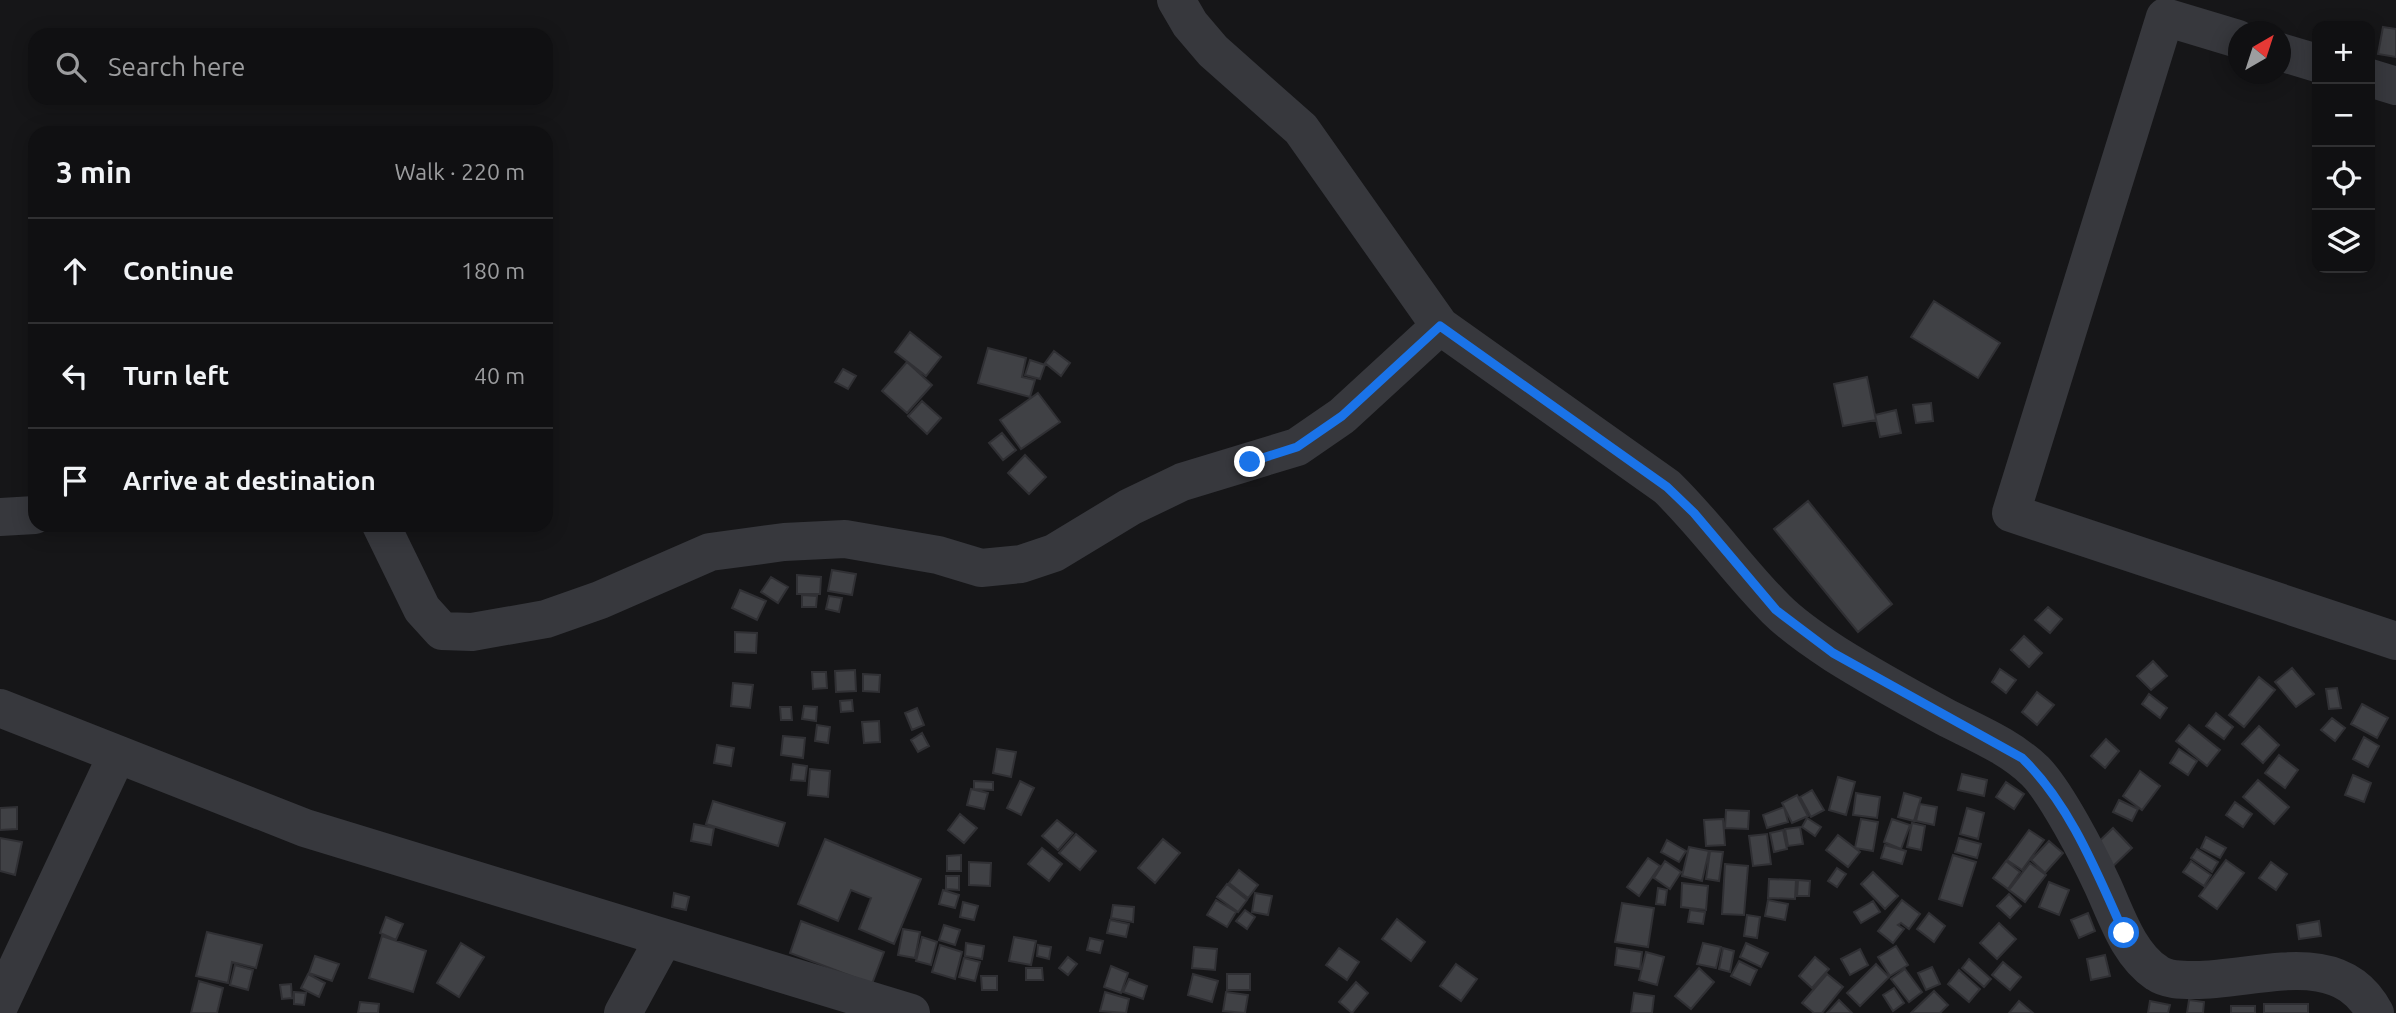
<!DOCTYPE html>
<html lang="en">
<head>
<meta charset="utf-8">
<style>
  :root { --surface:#101012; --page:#19191b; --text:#f1f3f6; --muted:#9c9d9f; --line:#303032 }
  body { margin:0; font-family:Ubuntu,sans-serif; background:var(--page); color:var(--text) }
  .controls { position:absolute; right:21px; top:21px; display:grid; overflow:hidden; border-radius:14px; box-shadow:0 4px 18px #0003 }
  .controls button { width:63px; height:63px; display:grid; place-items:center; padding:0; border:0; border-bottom:2px solid var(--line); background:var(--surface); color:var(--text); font:35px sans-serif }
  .compass { position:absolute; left:2228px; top:21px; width:63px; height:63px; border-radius:50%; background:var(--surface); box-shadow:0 4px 18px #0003; rotate:39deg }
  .stop { position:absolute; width:21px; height:21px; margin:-16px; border:5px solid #1a73e8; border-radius:50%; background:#fff }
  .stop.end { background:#1a73e8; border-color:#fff; box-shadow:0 2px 7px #0008 }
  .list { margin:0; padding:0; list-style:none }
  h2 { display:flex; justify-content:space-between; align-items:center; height:91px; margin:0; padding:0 28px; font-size:30px }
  h2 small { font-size:23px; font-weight:400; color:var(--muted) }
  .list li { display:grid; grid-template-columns:46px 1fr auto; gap:21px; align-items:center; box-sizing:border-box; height:105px; padding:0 28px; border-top:2px solid var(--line) }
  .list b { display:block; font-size:26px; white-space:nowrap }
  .list em { font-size:23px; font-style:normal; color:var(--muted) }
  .icon { flex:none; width:38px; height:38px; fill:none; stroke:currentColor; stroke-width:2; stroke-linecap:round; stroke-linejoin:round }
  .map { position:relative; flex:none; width:2396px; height:1013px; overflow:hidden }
  .search { position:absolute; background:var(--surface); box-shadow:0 4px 18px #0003; left:28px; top:28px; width:525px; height:77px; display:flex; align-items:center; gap:18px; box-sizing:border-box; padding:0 24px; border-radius:21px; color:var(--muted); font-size:26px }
  .panel { position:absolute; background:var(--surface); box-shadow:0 4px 18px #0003; left:28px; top:126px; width:525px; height:406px; border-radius:21px }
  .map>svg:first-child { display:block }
  .building { fill:#404145; stroke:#303034; stroke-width:2 }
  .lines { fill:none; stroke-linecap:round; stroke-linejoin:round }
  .minor { stroke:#37383d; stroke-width:38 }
  .route { stroke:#1a73e8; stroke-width:9 }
</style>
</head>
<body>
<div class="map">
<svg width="2396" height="1013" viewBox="0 0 2396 1013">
  <rect width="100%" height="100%" fill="#161618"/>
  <!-- building -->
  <path class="building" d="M 2383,27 L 2396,29 L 2396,57 L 2378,54 Z
    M 1934,301 L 2000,343 L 1978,378 L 1911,337 Z
    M 910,332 L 941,357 L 926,376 L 895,352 Z
    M 988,348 L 1026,358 L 1022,377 L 1035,380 L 1030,397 L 978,383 Z
    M 1054,351 L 1070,363 L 1061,376 L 1045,363 Z
    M 1030,360 L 1045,365 L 1040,379 L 1025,375 Z
    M 907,362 L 932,385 L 907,413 L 882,391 Z
    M 843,369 L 856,376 L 848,389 L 835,382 Z
    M 1867,377 L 1876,420 L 1843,426 L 1834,384 Z
    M 1038,393 L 1060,422 L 1021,449 L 1000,420 Z
    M 922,401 L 941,418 L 927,434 L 908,416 Z
    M 1931,403 L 1933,421 L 1916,423 L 1913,405 Z
    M 1896,410 L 1901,433 L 1880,437 L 1875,415 Z
    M 1002,433 L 1016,450 L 1003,460 L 989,443 Z
    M 1025,455 L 1046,477 L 1029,494 L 1008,473 Z
    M 1808,501 L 1892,604 L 1858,632 L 1774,529 Z
    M 832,570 L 856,574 L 852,595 L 828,591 Z
    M 797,575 L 821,577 L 820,594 L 797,594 Z
    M 771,577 L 788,587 L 778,603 L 761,592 Z
    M 740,590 L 766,601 L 757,620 L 732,608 Z
    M 802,595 L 817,596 L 816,607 L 802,607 Z
    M 829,596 L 842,598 L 839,612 L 826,609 Z
    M 2048,607 L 2062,619 L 2050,633 L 2035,620 Z
    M 735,632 L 757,633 L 756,653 L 735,652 Z
    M 2024,636 L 2042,653 L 2029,667 L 2011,650 Z
    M 2153,661 L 2167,676 L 2151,690 L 2137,676 Z
    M 2292,668 L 2314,694 L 2296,707 L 2275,682 Z
    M 2000,669 L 2016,680 L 2006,693 L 1992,682 Z
    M 855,670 L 856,691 L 836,692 L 835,671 Z
    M 812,672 L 826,672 L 827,688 L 813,689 Z
    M 863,674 L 880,675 L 879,692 L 863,691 Z
    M 2259,677 L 2275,690 L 2244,727 L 2229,715 Z
    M 733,683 L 753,685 L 750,708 L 731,706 Z
    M 2337,688 L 2341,708 L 2329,709 L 2326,689 Z
    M 2037,692 L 2054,705 L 2037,725 L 2022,712 Z
    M 2149,694 L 2167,708 L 2160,718 L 2142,704 Z
    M 852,700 L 853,711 L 841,712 L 840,701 Z
    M 2362,704 L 2388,718 L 2377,738 L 2351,724 Z
    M 804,706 L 817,707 L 816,721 L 802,719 Z
    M 780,707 L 791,707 L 792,720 L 781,720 Z
    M 917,708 L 924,725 L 912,730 L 905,713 Z
    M 2216,713 L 2233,727 L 2224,739 L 2206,726 Z
    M 2332,718 L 2345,728 L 2335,741 L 2321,730 Z
    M 879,721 L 880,742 L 864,743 L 862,722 Z
    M 817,725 L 830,727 L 828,743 L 815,741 Z
    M 2189,725 L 2220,750 L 2207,766 L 2176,741 Z
    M 2259,726 L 2279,745 L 2263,763 L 2242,744 Z
    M 922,733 L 929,746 L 918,752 L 911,740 Z
    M 783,736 L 805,738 L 803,758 L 781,755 Z
    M 2364,737 L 2379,746 L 2368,767 L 2353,759 Z
    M 2106,739 L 2119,751 L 2105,768 L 2091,756 Z
    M 717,745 L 734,748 L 731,766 L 714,763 Z
    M 997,749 L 1016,752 L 1011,777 L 993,773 Z
    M 2179,749 L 2197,761 L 2188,775 L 2170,763 Z
    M 2279,755 L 2298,770 L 2285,788 L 2265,773 Z
    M 793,764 L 807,766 L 805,781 L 791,780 Z
    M 810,769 L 830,771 L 828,797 L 808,795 Z
    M 2140,771 L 2160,786 L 2142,810 L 2123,796 Z
    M 1962,774 L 1987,780 L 1984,796 L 1958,790 Z
    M 2353,775 L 2371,783 L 2364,802 L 2345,795 Z
    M 1838,777 L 1855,782 L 1846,815 L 1829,810 Z
    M 2258,780 L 2289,807 L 2274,824 L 2243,797 Z
    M 974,781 L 993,782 L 993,790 L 974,789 Z
    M 1020,781 L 1034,788 L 1021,815 L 1007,808 Z
    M 2006,782 L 2024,794 L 2014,809 L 1996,797 Z
    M 971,789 L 988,793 L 984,809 L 967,805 Z
    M 1812,790 L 1824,810 L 1811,817 L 1800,797 Z
    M 1856,793 L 1880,797 L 1877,818 L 1853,815 Z
    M 1904,793 L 1921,798 L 1914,821 L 1898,817 Z
    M 1797,795 L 1808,816 L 1792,823 L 1782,803 Z
    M 2119,800 L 2138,809 L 2132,821 L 2113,812 Z
    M 713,801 L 785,823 L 778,846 L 706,824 Z
    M 2235,802 L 2252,814 L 2243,827 L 2226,815 Z
    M 1920,804 L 1937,807 L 1934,825 L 1916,821 Z
    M 17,807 L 17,829 L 0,830 L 0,808 Z
    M 1784,807 L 1788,822 L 1767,828 L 1763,815 Z
    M 1967,808 L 1984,813 L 1978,839 L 1960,834 Z
    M 1726,810 L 1749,811 L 1748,829 L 1725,828 Z
    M 960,814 L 977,828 L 964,843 L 948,830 Z
    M 1807,818 L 1821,827 L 1815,836 L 1802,827 Z
    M 1723,819 L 1725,845 L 1706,846 L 1704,820 Z
    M 1861,819 L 1878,822 L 1873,851 L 1855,848 Z
    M 1892,819 L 1910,825 L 1901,849 L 1884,842 Z
    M 1057,820 L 1073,833 L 1058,850 L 1042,836 Z
    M 1912,823 L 1925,826 L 1921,850 L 1907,847 Z
    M 694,824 L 714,828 L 711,845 L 691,841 Z
    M 1800,827 L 1803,844 L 1788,846 L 1785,829 Z
    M 2113,828 L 2132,848 L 2108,871 L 2089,851 Z
    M 1783,830 L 1787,849 L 1774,852 L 1770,833 Z
    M 2029,830 L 2044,840 L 2022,870 L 2007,860 Z
    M 1076,834 L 1096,851 L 1080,870 L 1059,853 Z
    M 1767,834 L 1771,864 L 1753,866 L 1749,836 Z
    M 1838,835 L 1860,852 L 1848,867 L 1826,850 Z
    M 2206,837 L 2226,848 L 2220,858 L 2201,848 Z
    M 0,838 L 22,842 L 15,875 L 0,871 Z
    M 1959,838 L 1981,844 L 1977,858 L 1955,852 Z
    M 825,839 L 921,879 L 894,944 L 859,929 L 871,898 L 851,890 L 838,921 L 798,904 Z
    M 1163,839 L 1180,853 L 1155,883 L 1138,868 Z
    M 1667,840 L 1686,851 L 1679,862 L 1661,852 Z
    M 2049,841 L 2063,853 L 2045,873 L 2031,860 Z
    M 1885,845 L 1906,851 L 1902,864 L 1881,858 Z
    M 1689,847 L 1709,851 L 1702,881 L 1682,876 Z
    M 1042,848 L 1062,864 L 1049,881 L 1028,864 Z
    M 2197,849 L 2218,862 L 2212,872 L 2191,858 Z
    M 1710,851 L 1723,852 L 1719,881 L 1706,879 Z
    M 961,855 L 961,871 L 947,871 L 947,856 Z
    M 1953,855 L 1976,862 L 1962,906 L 1939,899 Z
    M 1648,858 L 1660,866 L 1639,896 L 1627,887 Z
    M 2226,860 L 2244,873 L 2217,909 L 2199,896 Z
    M 1665,861 L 1681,872 L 1670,889 L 1654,878 Z
    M 2006,861 L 2020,872 L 2008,889 L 1993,878 Z
    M 2191,861 L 2211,875 L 2204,886 L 2183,872 Z
    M 969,862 L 991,863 L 990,886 L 969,885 Z
    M 2271,862 L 2287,874 L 2276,890 L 2259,878 Z
    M 2030,863 L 2046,875 L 2025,902 L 2009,890 Z
    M 1725,864 L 1748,866 L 1744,915 L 1722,914 Z
    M 1837,868 L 1846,874 L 1837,887 L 1828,881 Z
    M 1239,870 L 1258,885 L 1248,898 L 1229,883 Z
    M 1873,872 L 1898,896 L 1885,909 L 1861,884 Z
    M 946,876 L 959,876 L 959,890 L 946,889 Z
    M 1769,879 L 1796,880 L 1795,899 L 1768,898 Z
    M 1798,880 L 1810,881 L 1809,896 L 1797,896 Z
    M 2049,882 L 2069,890 L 2059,915 L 2039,907 Z
    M 1682,883 L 1708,886 L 1706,910 L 1681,907 Z
    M 1227,884 L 1247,900 L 1238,912 L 1217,897 Z
    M 1658,888 L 1667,890 L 1665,905 L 1656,904 Z
    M 943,890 L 959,895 L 955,908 L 939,904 Z
    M 674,893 L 689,897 L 686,910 L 672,907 Z
    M 1255,893 L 1272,896 L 1268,915 L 1252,912 Z
    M 2009,894 L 2021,906 L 2010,918 L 1997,906 Z
    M 1216,900 L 1236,912 L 1227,927 L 1207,915 Z
    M 1768,900 L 1788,904 L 1785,920 L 1765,916 Z
    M 1902,900 L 1920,914 L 1909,929 L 1901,923 L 1898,925 L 1904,929 L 1893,943 L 1878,931 Z
    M 1873,901 L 1880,912 L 1861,923 L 1854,912 Z
    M 963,902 L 978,906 L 974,920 L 960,917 Z
    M 1622,903 L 1654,908 L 1648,947 L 1615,942 Z
    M 1113,905 L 1134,907 L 1133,922 L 1111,918 Z
    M 1245,910 L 1255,917 L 1247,929 L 1236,921 Z
    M 1690,910 L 1705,912 L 1703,924 L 1688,922 Z
    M 1929,913 L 1945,926 L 1934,942 L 1917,929 Z
    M 2088,913 L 2095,931 L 2079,938 L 2071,920 Z
    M 1747,915 L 1760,917 L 1757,938 L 1744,936 Z
    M 386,917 L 403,924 L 396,940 L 380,933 Z
    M 1397,919 L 1425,942 L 1411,961 L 1382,939 Z
    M 1110,920 L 1129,924 L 1126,937 L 1107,933 Z
    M 801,921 L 884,952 L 872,984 L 790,953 Z
    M 2319,921 L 2321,936 L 2299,939 L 2297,925 Z
    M 1999,923 L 2016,939 L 1997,959 L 1980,943 Z
    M 944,925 L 960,930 L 955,945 L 939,940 Z
    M 903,929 L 920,932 L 915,958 L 898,955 Z
    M 207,932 L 262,945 L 256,968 L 232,962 L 228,983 L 196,976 Z
    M 382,936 L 426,951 L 413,992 L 369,978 Z
    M 922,937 L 937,942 L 931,965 L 916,961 Z
    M 1014,937 L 1036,941 L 1031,965 L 1009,961 Z
    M 1090,938 L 1103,941 L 1100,953 L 1087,950 Z
    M 461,943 L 484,957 L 459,997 L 437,983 Z
    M 966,943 L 984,946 L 982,959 L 965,956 Z
    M 1703,943 L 1721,947 L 1716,968 L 1697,964 Z
    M 1746,943 L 1768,953 L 1761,967 L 1740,957 Z
    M 940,945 L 962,952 L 955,979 L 932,972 Z
    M 1038,945 L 1051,947 L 1049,959 L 1037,956 Z
    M 1896,946 L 1908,965 L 1890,976 L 1878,957 Z
    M 1194,947 L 1217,949 L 1215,970 L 1192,968 Z
    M 1339,948 L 1359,962 L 1347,980 L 1326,965 Z
    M 1617,948 L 1642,952 L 1640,969 L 1615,965 Z
    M 1723,948 L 1734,951 L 1730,972 L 1719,969 Z
    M 1860,949 L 1868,965 L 1850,975 L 1841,959 Z
    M 1646,952 L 1664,957 L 1657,985 L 1639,980 Z
    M 2105,955 L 2110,976 L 2091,980 L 2087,959 Z
    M 315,956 L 339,964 L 332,981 L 309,973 Z
    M 1068,957 L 1077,964 L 1068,975 L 1059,968 Z
    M 1815,957 L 1829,969 L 1812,988 L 1799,976 Z
    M 964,958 L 980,962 L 975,981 L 959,977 Z
    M 1969,959 L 1991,979 L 1984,987 L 1962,968 Z
    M 1739,961 L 1757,970 L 1750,985 L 1731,976 Z
    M 2003,962 L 2021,977 L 2010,990 L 1992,975 Z
    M 1456,964 L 1477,979 L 1461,1001 L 1440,986 Z
    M 1876,964 L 1889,977 L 1860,1006 L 1847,993 Z
    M 235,965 L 253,970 L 248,990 L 230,985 Z
    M 1111,966 L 1128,973 L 1121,993 L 1104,987 Z
    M 1932,967 L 1940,984 L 1926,990 L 1918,973 Z
    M 1026,968 L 1042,968 L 1043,980 L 1026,980 Z
    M 1699,968 L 1714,982 L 1691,1009 L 1675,996 Z
    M 1905,969 L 1922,992 L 1909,1002 L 1891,979 Z
    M 1959,970 L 1980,989 L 1969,1002 L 1948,984 Z
    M 308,974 L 325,983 L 319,997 L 301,988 Z
    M 1193,974 L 1218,981 L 1212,1002 L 1188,995 Z
    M 1227,974 L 1250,974 L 1250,990 L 1227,990 Z
    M 1827,974 L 1843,987 L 1822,1013 L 1814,1013 L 1802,1003 Z
    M 981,976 L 997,976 L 997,990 L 982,990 Z
    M 1129,979 L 1147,986 L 1143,999 L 1123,992 Z
    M 199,981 L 223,988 L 217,1013 L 191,1013 Z
    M 1356,982 L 1368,993 L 1352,1013 L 1339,1002 Z
    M 291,984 L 292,998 L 282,999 L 280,985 Z
    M 1894,988 L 1904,1003 L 1893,1011 L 1883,995 Z
    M 1934,991 L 1948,1005 L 1940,1013 L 1911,1013 Z
    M 294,992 L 306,993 L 304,1005 L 294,1004 Z
    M 1105,992 L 1129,999 L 1126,1013 L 1100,1011 Z
    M 1226,992 L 1248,995 L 1245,1013 L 1223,1011 Z
    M 1634,993 L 1654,996 L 1652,1013 L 1631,1013 Z
    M 1839,1000 L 1852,1013 L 1827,1013 Z
    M 2189,1000 L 2204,1002 L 2203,1013 L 2187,1013 Z
    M 2019,1001 L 2033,1013 L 2009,1013 Z
    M 2150,1001 L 2170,1005 L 2168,1013 L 2148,1013 Z
    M 360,1002 L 379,1004 L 378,1013 L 358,1013 Z
    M 2264,1004 L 2308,1004 L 2308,1013 L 2264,1013 Z
    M 2231,1006 L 2255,1006 L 2255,1013 L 2231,1013 Z"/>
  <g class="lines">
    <!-- minor -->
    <path class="minor" d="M 1176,0 L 1190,24 L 1213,51 L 1301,129 L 1440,326 L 1667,487 C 1707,526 1738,571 1776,609 C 1792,625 1815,641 1835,654 C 1870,676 1908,697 1945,717 C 1976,733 2009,746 2035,771 C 2056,792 2089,856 2102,884 C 2116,914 2128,954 2157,973 C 2167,980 2181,980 2193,980 C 2255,981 2339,944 2375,1013
      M 2238,39 L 2165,17 L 2011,513 L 2396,641
      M 2280,52 L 2317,63
      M 2370,78 L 2396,86
      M 0,517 L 35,515
      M 381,525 L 422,609 L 442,631 L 472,632 L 546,619 L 600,600 L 710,552 L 784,542 L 845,539 L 938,555 L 981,568 L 1021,564 L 1054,553 L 1130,507 L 1182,482 L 1297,447 L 1342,416 L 1440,326
      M 0,708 L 305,828 L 911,1013
      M 0,1004 L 117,755
      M 623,1013 L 664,938"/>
  </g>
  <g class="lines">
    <!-- route -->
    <path class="route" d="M 1250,462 L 1297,447 L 1342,416 L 1440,326 L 1667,487 L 1694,513 L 1776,610 L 1833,653 L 2022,758 C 2070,804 2097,873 2124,933"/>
  </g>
</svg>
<div class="controls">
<button>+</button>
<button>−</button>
<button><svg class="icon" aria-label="locate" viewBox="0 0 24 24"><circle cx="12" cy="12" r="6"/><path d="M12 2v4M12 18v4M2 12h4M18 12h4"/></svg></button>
<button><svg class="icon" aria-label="layers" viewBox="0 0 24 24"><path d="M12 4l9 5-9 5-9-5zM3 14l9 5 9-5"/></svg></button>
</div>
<svg class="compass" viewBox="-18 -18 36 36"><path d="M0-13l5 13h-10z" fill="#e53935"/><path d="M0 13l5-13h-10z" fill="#9c9d9f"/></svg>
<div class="stop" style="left:2124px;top:933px"></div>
<div class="stop end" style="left:1250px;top:462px"></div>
<div class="search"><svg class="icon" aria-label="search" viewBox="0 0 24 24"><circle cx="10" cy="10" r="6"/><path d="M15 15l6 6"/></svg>Search here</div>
<section class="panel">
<h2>3 min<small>Walk · 220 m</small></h2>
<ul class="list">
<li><svg class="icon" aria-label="ahead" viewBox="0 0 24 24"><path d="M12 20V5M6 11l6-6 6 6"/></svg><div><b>Continue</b></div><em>180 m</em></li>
<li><svg class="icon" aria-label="left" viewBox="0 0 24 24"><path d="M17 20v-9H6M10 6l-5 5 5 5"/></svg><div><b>Turn left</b></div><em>40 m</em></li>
<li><svg class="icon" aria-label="arrive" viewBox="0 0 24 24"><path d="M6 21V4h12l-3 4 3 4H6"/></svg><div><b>Arrive at destination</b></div></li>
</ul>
</section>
</div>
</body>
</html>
